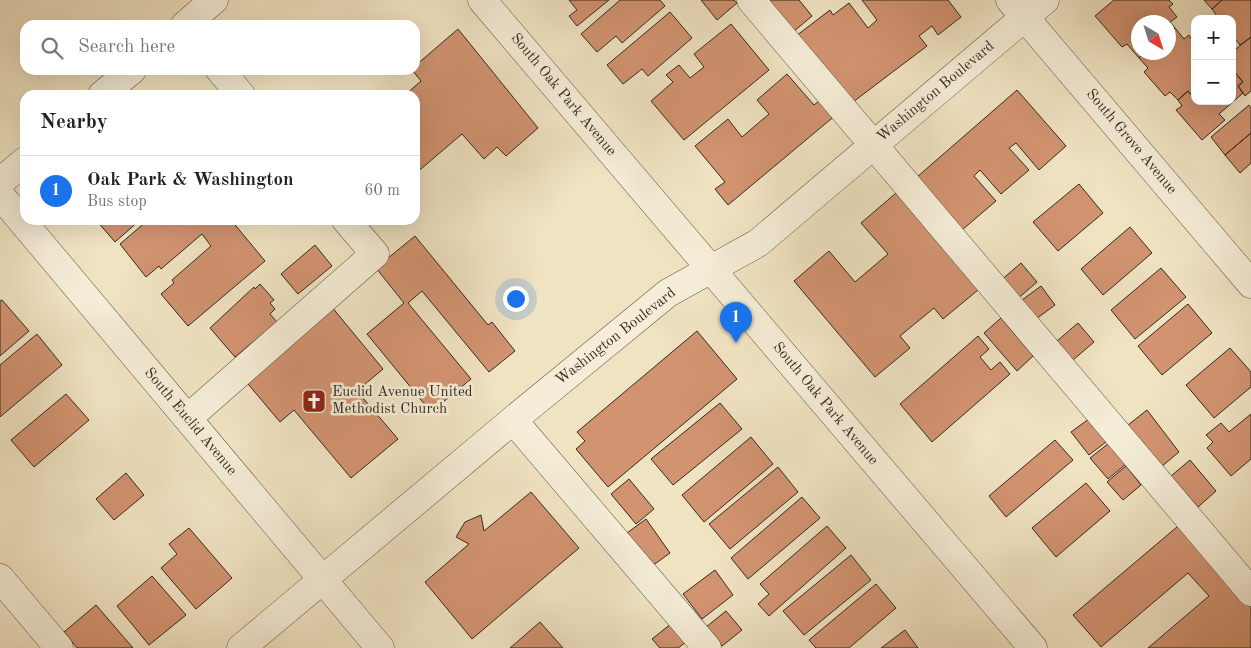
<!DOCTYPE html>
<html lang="en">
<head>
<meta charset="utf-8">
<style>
  :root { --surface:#fff; --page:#f2f2f2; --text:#222; --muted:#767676; --line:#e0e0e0; --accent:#1a73e8 }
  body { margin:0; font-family:"Old Standard TT",serif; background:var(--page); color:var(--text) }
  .controls { position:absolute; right:15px; top:15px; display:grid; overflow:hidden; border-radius:10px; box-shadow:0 5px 20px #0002 }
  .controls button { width:45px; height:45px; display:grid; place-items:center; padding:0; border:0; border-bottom:1px solid var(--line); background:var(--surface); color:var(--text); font:25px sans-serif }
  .compass { position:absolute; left:1131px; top:15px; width:45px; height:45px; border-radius:50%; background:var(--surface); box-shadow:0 5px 20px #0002; rotate:141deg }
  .you { position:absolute; left:515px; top:298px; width:18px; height:18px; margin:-12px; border:4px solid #fff; border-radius:50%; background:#1a73e8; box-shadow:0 0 0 8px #1a73e833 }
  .badge { display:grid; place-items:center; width:32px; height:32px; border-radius:50%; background:var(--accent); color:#fff; font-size:16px; font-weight:700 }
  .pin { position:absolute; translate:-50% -41px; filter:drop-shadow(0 1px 2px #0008) }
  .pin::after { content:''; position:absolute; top:26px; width:18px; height:15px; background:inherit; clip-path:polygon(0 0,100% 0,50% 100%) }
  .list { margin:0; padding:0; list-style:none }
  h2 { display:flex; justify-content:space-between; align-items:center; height:65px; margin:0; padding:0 20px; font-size:21px }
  h2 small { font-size:16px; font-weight:400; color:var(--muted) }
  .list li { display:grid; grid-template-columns:32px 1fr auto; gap:15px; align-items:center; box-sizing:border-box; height:70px; padding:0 20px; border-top:1px solid var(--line) }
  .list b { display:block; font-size:19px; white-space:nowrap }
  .list p { margin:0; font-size:16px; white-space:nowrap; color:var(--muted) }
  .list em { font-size:16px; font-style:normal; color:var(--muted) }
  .icon { flex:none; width:28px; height:28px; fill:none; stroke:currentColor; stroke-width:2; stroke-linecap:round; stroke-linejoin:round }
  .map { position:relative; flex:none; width:1251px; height:648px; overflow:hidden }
  .search { position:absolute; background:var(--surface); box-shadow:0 5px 20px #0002; left:20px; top:20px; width:400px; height:55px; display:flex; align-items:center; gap:12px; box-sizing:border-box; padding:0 18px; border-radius:15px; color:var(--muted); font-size:19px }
  .panel { position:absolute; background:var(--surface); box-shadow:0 5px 20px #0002; left:20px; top:90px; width:400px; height:135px; border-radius:15px }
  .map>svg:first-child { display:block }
  .building { fill:#d29371; stroke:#332a1e }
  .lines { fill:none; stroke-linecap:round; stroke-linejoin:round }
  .minor-casing { stroke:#625847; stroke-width:29 }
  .minor { stroke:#f5edd7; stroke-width:28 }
  .labels { text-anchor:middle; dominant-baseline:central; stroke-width:5; stroke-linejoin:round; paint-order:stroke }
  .street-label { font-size:15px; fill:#332a1e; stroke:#f5edd7 }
  .poi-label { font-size:15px; fill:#332a1e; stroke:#f5edd7; text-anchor:start }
</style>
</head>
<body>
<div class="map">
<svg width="1251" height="648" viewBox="0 0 1251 648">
  <rect width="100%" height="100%" fill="#f0e3c2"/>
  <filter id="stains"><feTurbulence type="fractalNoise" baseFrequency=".004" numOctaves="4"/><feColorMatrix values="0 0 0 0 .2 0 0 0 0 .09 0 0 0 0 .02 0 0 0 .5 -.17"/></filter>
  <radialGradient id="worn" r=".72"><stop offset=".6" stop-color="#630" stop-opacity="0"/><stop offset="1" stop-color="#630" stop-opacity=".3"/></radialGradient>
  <!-- building -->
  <path class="building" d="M 609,0 L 577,26 L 569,16 L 577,10 L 569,0 Z
    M 620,0 L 660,0 L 665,6 L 622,43 L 616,36 L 597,52 L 581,34 Z
    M 701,0 L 734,0 L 737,3 L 717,20 Z
    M 766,0 L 799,0 L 812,16 L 793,32 Z
    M 862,0 L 948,0 L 961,17 L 938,35 L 932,26 L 919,36 L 927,46 L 849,105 L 796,36 L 830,10 L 833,15 L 849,3 L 868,28 L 877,20 Z
    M 1114,0 L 1169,0 L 1173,4 L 1169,7 L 1177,17 L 1170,22 L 1175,28 L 1168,33 L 1168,22 L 1138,22 L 1138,52 L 1145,52 L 1139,58 L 1127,44 L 1122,47 L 1095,16 Z
    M 1204,0 L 1222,0 L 1212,9 Z
    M 1222,0 L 1251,0 L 1251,37 L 1240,45 L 1232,35 L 1232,19 L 1219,19 L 1212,9 Z
    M 670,12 L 692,38 L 648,76 L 642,69 L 623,84 L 607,65 Z
    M 731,24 L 769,70 L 684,140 L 651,101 L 673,82 L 666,75 L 679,65 L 690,78 L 704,67 L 694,54 Z
    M 1175,28 L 1184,39 L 1189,35 L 1195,45 L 1195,94 L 1192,96 L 1188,91 L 1178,100 L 1170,92 L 1165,96 L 1144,72 L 1148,68 L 1139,58 L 1145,52 L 1168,52 L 1168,33 Z
    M 458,29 L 538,128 L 506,156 L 497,147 L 484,159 L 462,134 L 415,174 L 415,95 L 405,95 L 421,81 L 412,70 L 415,70 L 415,66 Z
    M 1251,37 L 1251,91 L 1245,96 L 1238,86 L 1243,82 L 1232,69 L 1232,52 Z
    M 1232,69 L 1243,82 L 1238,86 L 1243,93 L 1219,114 L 1225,120 L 1202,140 L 1176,110 L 1182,106 L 1178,100 L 1188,91 L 1192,96 L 1195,94 L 1195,101 L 1232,101 Z
    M 787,74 L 814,105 L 823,98 L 837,114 L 728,205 L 715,189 L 725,182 L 695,146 L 728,119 L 742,137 L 769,114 L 757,100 Z
    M 1017,90 L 1066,146 L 1039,170 L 1016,143 L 1009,148 L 1029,170 L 1001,194 L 980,170 L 974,176 L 996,201 L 962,230 L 917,177 Z
    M 1249,105 L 1251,108 L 1251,133 L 1225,155 L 1211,137 Z
    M 1251,133 L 1251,163 L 1240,173 L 1225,155 Z
    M 1079,184 L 1103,213 L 1058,251 L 1033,222 Z
    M 896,193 L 978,290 L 943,319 L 934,308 L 900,336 L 910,348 L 875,377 L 794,281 L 829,251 L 855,282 L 888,254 L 861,223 Z
    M 96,220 L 140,220 L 115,242 Z
    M 148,220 L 231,220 L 265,261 L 188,326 L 161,294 L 174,283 L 172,280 L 211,246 L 202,234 L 161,269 L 159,266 L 146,277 L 120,244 Z
    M 1130,227 L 1152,253 L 1103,295 L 1081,269 Z
    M 415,236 L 488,325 L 492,322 L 515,351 L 489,372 L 422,291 L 408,303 L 471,379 L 431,412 L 367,334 L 404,303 L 376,268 Z
    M 315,245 L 332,266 L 298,294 L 281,274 Z
    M 1021,263 L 1037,282 L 1015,301 L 999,282 Z
    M 1161,268 L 1186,297 L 1135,339 L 1111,310 Z
    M 260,284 L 274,300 L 270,303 L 275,309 L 270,314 L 277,322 L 235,357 L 210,328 L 254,287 L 255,289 Z
    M 1041,286 L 1055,305 L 1036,319 L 1022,300 Z
    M 2,300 L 29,331 L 0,356 L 0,301 Z
    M 1188,304 L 1212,333 L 1162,375 L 1138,346 Z
    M 331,306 L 383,369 L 357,391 L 398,439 L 351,478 L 294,410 L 280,422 L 243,378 Z
    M 1001,318 L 1033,356 L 1017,371 L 984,333 Z
    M 1078,323 L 1094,342 L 1073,360 L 1057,341 Z
    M 697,331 L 737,379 L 608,487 L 576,449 L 585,441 L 577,432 Z
    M 37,334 L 62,365 L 0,417 L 0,365 Z
    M 978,336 L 989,349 L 980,357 L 991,370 L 1000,362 L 1010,374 L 932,442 L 900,404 Z
    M 1230,348 L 1251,372 L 1251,387 L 1214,418 L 1186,385 Z
    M 66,394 L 89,420 L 34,467 L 11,440 Z
    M 720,403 L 742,429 L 673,485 L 651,459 Z
    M 1147,410 L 1179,452 L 1161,467 L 1128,425 Z
    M 1251,414 L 1251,459 L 1231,476 L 1207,448 L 1213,442 L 1206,435 L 1221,423 L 1229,432 Z
    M 1093,416 L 1110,439 L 1089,455 L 1071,432 Z
    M 751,437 L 773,464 L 704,522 L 682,495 Z
    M 1055,440 L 1073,460 L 1006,517 L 989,496 Z
    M 1109,443 L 1126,464 L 1108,479 L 1090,458 Z
    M 1190,460 L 1216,491 L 1198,507 L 1171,476 Z
    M 1126,466 L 1141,485 L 1123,500 L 1107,482 Z
    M 778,467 L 798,492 L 730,549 L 709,524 Z
    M 126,473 L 144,495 L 114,520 L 96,499 Z
    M 629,479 L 654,509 L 636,524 L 611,494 Z
    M 1086,483 L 1110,511 L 1056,557 L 1032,528 Z
    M 531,492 L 579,548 L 472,639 L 425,582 L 469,544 L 456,537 L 465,522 L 481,515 L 484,531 Z
    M 802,497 L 820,518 L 748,579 L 731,558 Z
    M 646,519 L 670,553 L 652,566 L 627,533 Z
    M 1184,521 L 1251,600 L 1251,648 L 1148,648 L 1209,596 L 1188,573 L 1101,647 L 1073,615 Z
    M 827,526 L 846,548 L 769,616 L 758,604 L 769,594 L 760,584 Z
    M 189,528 L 232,578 L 196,609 L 161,568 L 177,554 L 169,544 Z
    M 851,555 L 871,580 L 804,635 L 783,611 Z
    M 715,570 L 733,595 L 702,619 L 683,594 Z
    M 152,576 L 186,615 L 149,645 L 117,606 Z
    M 876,584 L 896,608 L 849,648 L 816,648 L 809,640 Z
    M 96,605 L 133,648 L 77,648 L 64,632 Z
    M 726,611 L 742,630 L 722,646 L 706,627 Z
    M 540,622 L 563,648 L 510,648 Z
    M 672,623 L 686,642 L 678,648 L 660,648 L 652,639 Z
    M 905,630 L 918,648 L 881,648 Z"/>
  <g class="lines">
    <!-- minor casing -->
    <g class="minor-casing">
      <path id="minor" d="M 482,0 L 1033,648
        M 751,0 L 1251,592
        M 1010,0 L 1251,284
        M 185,25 L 214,0
        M 220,70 L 241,95
        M 102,95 L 132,70
        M 0,182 L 25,161
        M 0,195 L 380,648
        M 188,418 L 375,254 L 346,220
        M 513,420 L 707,648
        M 0,578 L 59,648
        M 241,648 L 513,420 L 668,293 L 758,243 L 1045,0"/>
    </g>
    <!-- minor -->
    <use href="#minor" class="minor"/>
  </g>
  <!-- icons -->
  <defs>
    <g id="church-square" transform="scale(1.25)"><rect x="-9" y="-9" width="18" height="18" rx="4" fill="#8f2418" stroke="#f5edd7"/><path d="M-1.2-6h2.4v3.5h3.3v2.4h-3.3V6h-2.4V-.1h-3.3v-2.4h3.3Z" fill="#fff"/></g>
  </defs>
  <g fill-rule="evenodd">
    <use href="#church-square" x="314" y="401"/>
  </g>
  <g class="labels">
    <!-- street labels -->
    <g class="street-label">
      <text transform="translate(936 92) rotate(-40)">Washington Boulevard</text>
      <text transform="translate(563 95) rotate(50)">South Oak Park Avenue</text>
      <text transform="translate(1131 142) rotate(50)">South Grove Avenue</text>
      <text transform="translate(616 337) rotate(-38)">Washington Boulevard</text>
      <text transform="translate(825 404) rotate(50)">South Oak Park Avenue</text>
      <text transform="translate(190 422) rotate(50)">South Euclid Avenue</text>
    </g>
    <!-- poi labels -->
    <g class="poi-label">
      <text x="332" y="392">Euclid Avenue United<tspan x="332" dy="17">Methodist Church</tspan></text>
    </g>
  </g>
  <rect width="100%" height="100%" filter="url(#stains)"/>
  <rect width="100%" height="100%" fill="url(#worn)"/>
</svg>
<div class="controls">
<button>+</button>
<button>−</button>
</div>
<svg class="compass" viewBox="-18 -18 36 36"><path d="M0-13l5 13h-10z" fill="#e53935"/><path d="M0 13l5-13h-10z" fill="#767676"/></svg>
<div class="you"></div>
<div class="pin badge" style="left:736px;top:343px">1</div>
<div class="search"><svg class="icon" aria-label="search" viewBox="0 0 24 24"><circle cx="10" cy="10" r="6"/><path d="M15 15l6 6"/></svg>Search here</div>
<section class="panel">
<h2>Nearby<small></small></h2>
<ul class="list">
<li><span class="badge">1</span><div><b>Oak Park &amp; Washington</b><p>Bus stop</p></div><em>60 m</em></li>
</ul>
</section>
</div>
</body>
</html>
